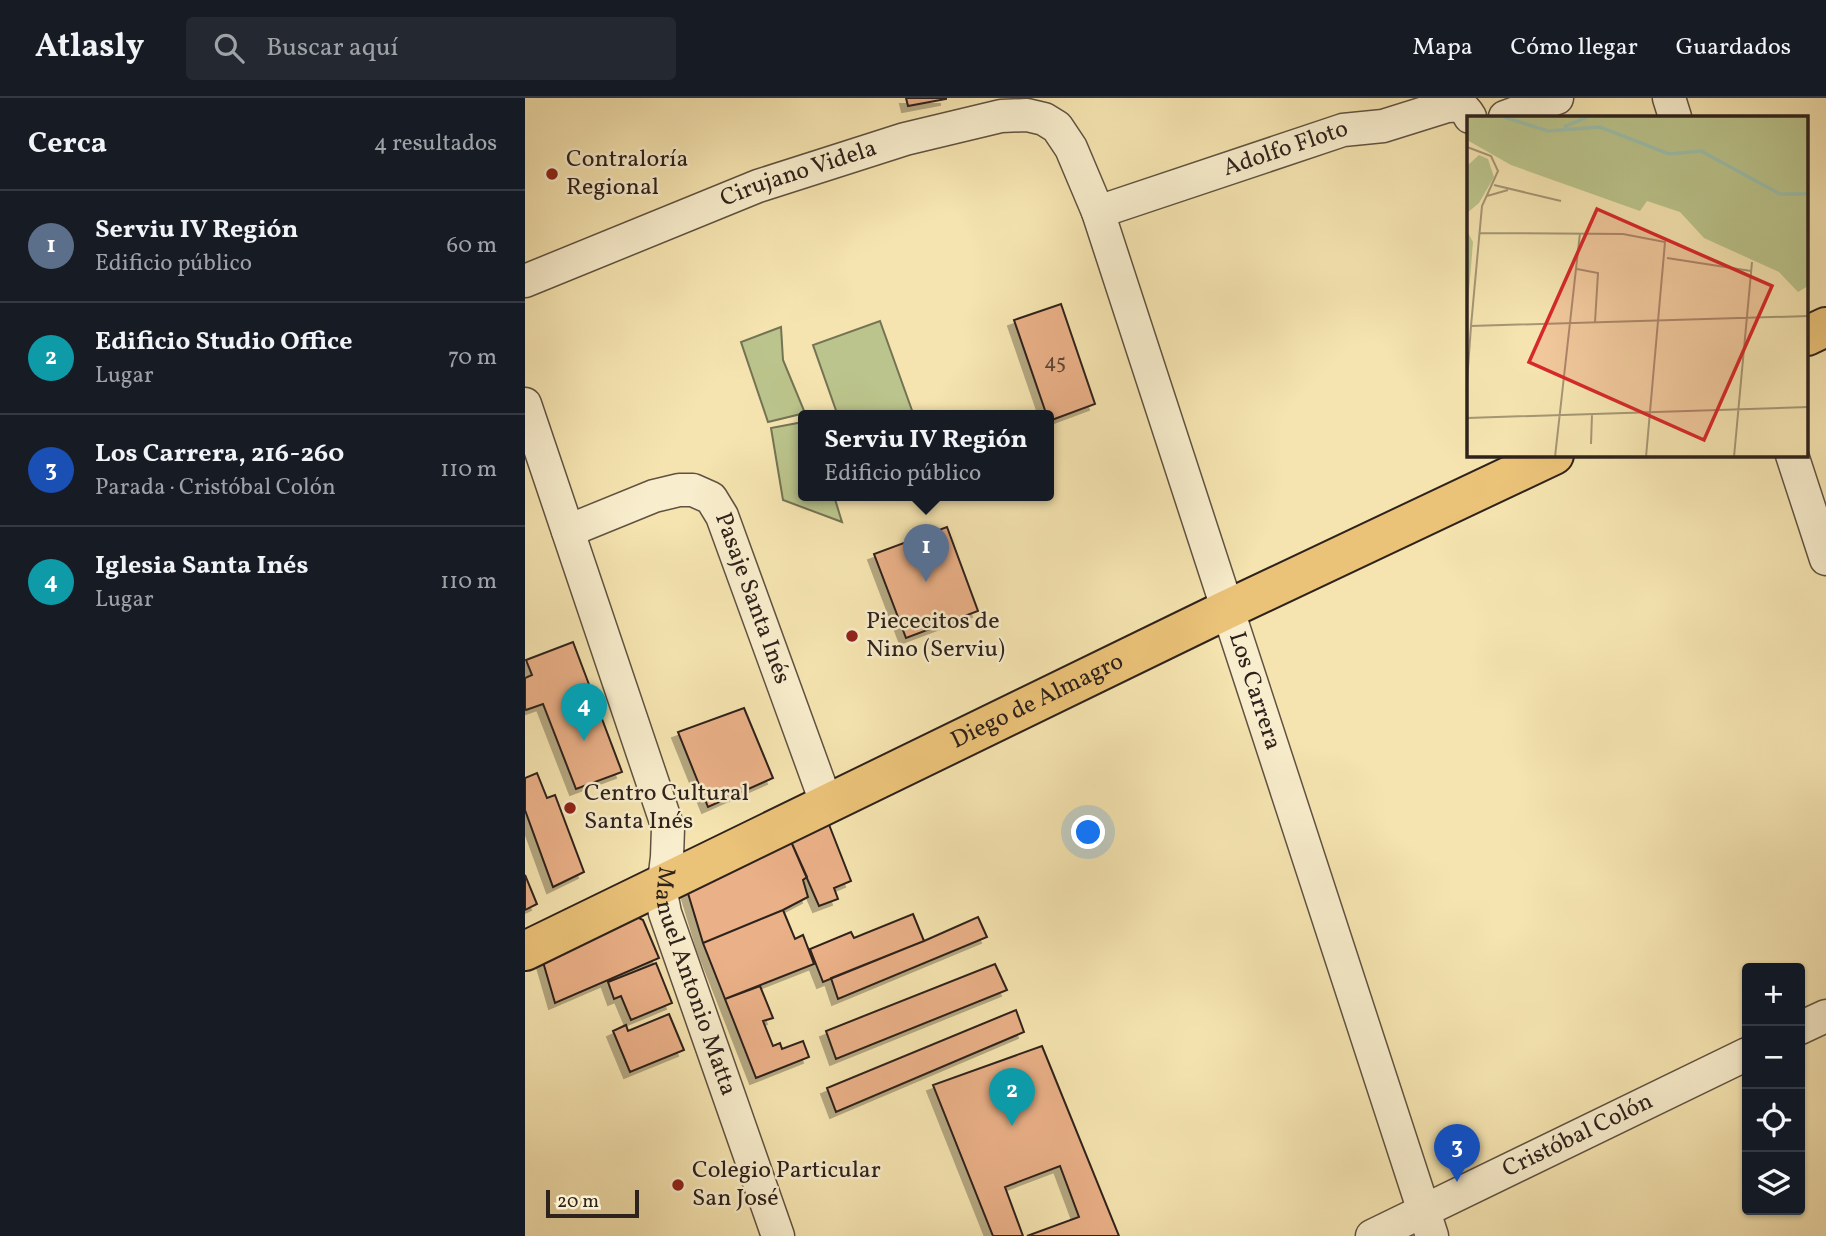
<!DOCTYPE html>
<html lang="es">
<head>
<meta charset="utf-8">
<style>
  :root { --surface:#171b24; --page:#242831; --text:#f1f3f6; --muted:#9ea1a6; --line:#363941; --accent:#b45309 }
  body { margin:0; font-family:Vollkorn,serif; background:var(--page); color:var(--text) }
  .controls { position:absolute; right:21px; bottom:21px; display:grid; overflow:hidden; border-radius:7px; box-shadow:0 2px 5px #0004 }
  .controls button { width:63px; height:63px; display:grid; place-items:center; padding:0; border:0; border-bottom:2px solid var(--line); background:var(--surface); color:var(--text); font:35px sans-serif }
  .scale { position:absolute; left:21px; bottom:18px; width:93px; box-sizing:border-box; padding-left:7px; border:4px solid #2e221c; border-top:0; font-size:19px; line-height:24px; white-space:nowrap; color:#2e221c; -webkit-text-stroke:5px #f8edcc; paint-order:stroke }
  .you { position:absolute; left:564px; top:735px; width:24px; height:24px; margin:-18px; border:5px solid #fff; border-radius:50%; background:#1a73e8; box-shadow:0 0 0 10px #1a73e833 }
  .badge { display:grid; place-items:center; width:46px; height:46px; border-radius:50%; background:var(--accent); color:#fff; font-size:23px; font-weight:700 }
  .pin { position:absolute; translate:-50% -58px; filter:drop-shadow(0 2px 4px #0008) }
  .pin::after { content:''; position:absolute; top:37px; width:24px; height:21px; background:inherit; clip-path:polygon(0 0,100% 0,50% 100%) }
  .popup { position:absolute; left:273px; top:312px; width:256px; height:91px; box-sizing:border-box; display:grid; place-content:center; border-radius:7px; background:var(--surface); filter:drop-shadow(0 2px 5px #0005); font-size:23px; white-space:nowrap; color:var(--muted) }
  .popup b { font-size:26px; color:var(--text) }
  .popup::after { content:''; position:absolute; left:50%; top:100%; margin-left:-14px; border:14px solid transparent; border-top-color:var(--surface) }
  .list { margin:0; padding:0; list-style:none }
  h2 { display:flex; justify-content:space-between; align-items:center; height:91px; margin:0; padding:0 28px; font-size:30px }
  h2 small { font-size:23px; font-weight:400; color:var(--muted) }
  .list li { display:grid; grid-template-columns:46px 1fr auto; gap:21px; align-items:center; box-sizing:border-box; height:112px; padding:0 28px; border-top:2px solid var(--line) }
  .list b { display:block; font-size:26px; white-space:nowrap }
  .list p { margin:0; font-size:23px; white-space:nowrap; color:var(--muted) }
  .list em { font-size:23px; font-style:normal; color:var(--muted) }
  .icon { flex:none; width:38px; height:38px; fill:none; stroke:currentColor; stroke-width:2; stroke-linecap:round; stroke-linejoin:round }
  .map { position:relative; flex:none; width:1301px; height:1138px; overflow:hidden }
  header { display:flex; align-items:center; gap:42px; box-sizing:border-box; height:98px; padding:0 35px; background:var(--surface); border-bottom:2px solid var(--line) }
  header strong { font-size:33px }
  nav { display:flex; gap:38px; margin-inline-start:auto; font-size:24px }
  .search { width:490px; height:63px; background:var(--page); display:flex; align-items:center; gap:18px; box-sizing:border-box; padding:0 24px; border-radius:7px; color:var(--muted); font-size:26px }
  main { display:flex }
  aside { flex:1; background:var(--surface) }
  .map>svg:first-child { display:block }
  .green { fill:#bbc48c; stroke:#747354; stroke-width:2 }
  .building { fill:#eab087; stroke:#2e221c; stroke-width:2; filter:url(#shadow) }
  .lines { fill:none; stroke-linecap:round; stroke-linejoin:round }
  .minor-casing { stroke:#605241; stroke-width:35 }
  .major-casing { stroke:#2e221c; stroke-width:42 }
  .minor { stroke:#f8edcc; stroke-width:32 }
  .major { stroke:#eac278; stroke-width:38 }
  .poi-dot { fill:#8f2418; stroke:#f8edcc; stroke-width:2.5 }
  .labels { text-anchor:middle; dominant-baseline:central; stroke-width:5; stroke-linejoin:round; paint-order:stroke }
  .number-label { font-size:21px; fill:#5d4637 }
  .street-label { font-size:24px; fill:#2e221c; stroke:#f8edcc }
  .poi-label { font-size:24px; fill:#2e221c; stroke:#f8edcc; text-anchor:start }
  .inset-river { fill:none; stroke:#9cbfab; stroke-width:3.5 }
  .inset-road { fill:none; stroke:#a59675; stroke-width:2 }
  .view { fill:#d62828; fill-opacity:0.15; stroke:#d62828; stroke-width:3.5 }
  .inset-edge { fill:none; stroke:#2e221c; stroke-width:3.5 }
</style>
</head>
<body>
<header>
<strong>Atlasly</strong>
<div class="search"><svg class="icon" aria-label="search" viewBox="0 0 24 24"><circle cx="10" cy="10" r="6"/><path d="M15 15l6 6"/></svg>Buscar aquí</div>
<nav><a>Mapa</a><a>Cómo llegar</a><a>Guardados</a></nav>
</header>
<main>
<aside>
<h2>Cerca<small>4 resultados</small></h2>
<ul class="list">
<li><span class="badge" style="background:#5c6f8a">1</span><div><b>Serviu IV Región</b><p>Edificio público</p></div><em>60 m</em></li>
<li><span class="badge" style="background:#0f9aa8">2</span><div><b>Edificio Studio Office</b><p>Lugar</p></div><em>70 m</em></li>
<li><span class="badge" style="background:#1a4fb4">3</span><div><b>Los Carrera, 216-260</b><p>Parada · Cristóbal Colón</p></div><em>110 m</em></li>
<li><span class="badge" style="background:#0f9aa8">4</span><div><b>Iglesia Santa Inés</b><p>Lugar</p></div><em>110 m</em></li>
</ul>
</aside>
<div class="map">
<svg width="1301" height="1138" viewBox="0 0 1301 1138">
  <defs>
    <filter id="shadow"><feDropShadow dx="-6" dy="6" stdDeviation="0" flood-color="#0004"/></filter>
  </defs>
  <rect width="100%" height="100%" fill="#f5e4b0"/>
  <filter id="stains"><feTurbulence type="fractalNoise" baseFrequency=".00286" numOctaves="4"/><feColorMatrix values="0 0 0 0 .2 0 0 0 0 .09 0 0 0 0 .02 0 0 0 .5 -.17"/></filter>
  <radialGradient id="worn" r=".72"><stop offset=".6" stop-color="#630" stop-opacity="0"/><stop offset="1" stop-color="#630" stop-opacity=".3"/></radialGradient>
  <!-- green -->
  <path class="green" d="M 355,223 L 389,318 L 313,318 L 288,247 Z
    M 256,229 L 258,262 L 280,315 L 243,324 L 216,244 Z
    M 278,324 L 278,398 L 309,398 L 317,424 L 258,402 L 246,330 Z"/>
  <!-- building -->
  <path class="building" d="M 381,0 L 421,0 L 421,1 L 383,8 Z
    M 536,206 L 570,306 L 524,323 L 524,318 L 522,318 L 489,222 Z
    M 422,429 L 453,513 L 381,540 L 349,456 Z
    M 48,544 L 97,674 L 51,691 L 18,606 L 1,612 L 0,610 L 0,580 L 7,577 L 1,562 Z
    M 219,610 L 248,680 L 183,709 L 153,634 Z
    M 12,675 L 22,700 L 30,697 L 59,774 L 28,789 L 0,712 L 0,680 Z
    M 303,724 L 326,783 L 309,790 L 313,801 L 294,808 L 264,739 Z
    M 264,739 L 282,779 L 278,782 L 283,799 L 258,812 L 178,845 L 162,792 Z
    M 0,777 L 12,806 L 0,812 Z
    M 258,812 L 270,841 L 278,837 L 289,866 L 200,901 L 178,845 Z
    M 388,816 L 399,843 L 298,884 L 285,851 L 326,834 L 329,840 Z
    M 108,817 L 118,822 L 134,860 L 30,905 L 16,857 Z
    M 453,819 L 462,839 L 313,901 L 306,880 L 399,843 Z
    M 131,865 L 147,905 L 106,922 L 96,898 L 89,901 L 83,884 Z
    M 470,866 L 482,892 L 311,961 L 301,933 Z
    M 235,888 L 248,920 L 238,923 L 248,948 L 255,945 L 257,951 L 278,943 L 284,959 L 231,980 L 200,901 Z
    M 491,912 L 499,934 L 311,1014 L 302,990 Z
    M 144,916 L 159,952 L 105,974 L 88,933 L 101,927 L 103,933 Z
    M 517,948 L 594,1138 L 502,1138 L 554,1119 L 535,1068 L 480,1089 L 498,1138 L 468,1138 L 408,987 Z"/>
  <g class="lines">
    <!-- minor casing -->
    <g class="minor-casing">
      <g id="minor">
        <path d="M 1144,0 L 1150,19"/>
        <path d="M 980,19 L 1032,0"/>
        <path id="s1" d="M 573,114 L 818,32 L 858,28 L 922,8 C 934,7 939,8 945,19"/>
        <path id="s2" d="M 0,183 L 233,88 L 380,41 L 476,18 L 502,17 L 519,21 L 532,29 L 546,50 L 573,114 L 907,1138"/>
        <path id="s3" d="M 0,306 L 143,730 L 142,759 L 137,800 L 140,815 L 253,1138"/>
        <path d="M 1267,357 L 1301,461"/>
        <path id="s4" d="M 43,433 L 129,398 L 154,392 L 168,392 L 186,400 L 197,418 L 302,707"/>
        <path d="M 1275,930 L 1301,918"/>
        <path id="s5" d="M 847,1138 L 1222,956"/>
      </g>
    </g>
    <!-- major casing -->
    <g class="major-casing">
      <g id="major">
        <path d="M 1282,238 L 1301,229"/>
        <path id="s6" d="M 0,853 L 703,511 L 1029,357"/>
      </g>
    </g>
    <!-- minor -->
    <use href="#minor" class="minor"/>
    <!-- major -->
    <use href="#major" class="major"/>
  </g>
  <!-- markers -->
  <g class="poi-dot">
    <circle cx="27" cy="76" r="7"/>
    <circle cx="327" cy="538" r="7"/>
    <circle cx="45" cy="710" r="7"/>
    <circle cx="153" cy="1087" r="7"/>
  </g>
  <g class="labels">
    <!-- number labels -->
    <g class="number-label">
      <text x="530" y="264">45</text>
    </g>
    <!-- street labels -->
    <g class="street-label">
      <text stroke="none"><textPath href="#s1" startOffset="198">Adolfo Floto</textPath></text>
      <text stroke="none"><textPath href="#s2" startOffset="294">Cirujano Videla</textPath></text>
      <text stroke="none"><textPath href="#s4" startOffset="261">Pasaje Santa Inés</textPath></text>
      <text stroke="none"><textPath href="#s2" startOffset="1162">Los Carrera</textPath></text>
      <text stroke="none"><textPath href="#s6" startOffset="570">Diego de Almagro</textPath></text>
      <text stroke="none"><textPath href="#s3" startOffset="606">Manuel Antonio Matta</textPath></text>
      <text stroke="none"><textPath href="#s5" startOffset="229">Cristóbal Colón</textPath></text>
    </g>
    <!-- poi labels -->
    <g class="poi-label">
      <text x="41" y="62">Contraloría<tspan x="41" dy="28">Regional</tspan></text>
      <text x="341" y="524">Piececitos de<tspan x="341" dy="28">Nino (Serviu)</tspan></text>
      <text x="59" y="696">Centro Cultural<tspan x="59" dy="28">Santa Inés</tspan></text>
      <text x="167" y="1073">Colegio Particular<tspan x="167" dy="28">San José</tspan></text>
    </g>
  </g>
  <!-- overview -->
  <g transform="translate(942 18)">
    <rect width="341" height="341" fill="#f5e4b0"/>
    <path d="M 0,1 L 341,1 L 341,170 L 331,176 L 312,156 L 237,122 L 213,96 L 180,85 L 173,95 L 44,49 L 0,24 ZM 12,39 L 21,43 L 27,61 L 12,87 L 0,97 L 0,50 ZM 0,115 L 6,126 L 0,200 Z" fill="#bbc48c"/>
    <path class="inset-river" d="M 37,1 L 81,15 L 133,11 L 202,38 L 234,35 L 313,78 L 342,78M 97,11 L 120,1"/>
    <path class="inset-road" d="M 0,31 L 24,40 L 31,55 L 15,90 L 4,210M 27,69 L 94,85M 20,80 L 41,74M 12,117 L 156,118 L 198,126 L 179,341M 200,142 L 284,155M 110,153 L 131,157 L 128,206M 0,266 L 4,210 L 342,200M 0,302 L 342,291M 124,328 L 125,298M 88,341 L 113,117M 267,341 L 285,146"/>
    <path class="view" d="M 130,93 L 305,170 L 237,324 L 62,246 Z"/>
    <rect width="341" height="341" class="inset-edge"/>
  </g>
  <rect width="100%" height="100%" filter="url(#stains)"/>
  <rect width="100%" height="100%" fill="url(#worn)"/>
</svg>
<div class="controls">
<button>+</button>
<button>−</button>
<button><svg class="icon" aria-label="locate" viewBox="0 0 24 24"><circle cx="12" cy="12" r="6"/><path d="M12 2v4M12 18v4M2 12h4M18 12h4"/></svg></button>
<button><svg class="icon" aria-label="layers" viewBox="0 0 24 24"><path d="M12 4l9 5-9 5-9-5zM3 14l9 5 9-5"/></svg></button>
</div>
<div class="scale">20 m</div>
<div class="you"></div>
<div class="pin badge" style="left:401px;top:484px;background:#5c6f8a">1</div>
<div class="popup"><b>Serviu IV Región</b>Edificio público</div>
<div class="pin badge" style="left:487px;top:1028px;background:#0f9aa8">2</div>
<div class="pin badge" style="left:932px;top:1084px;background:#1a4fb4">3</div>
<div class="pin badge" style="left:59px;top:643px;background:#0f9aa8">4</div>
</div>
</main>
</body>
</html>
